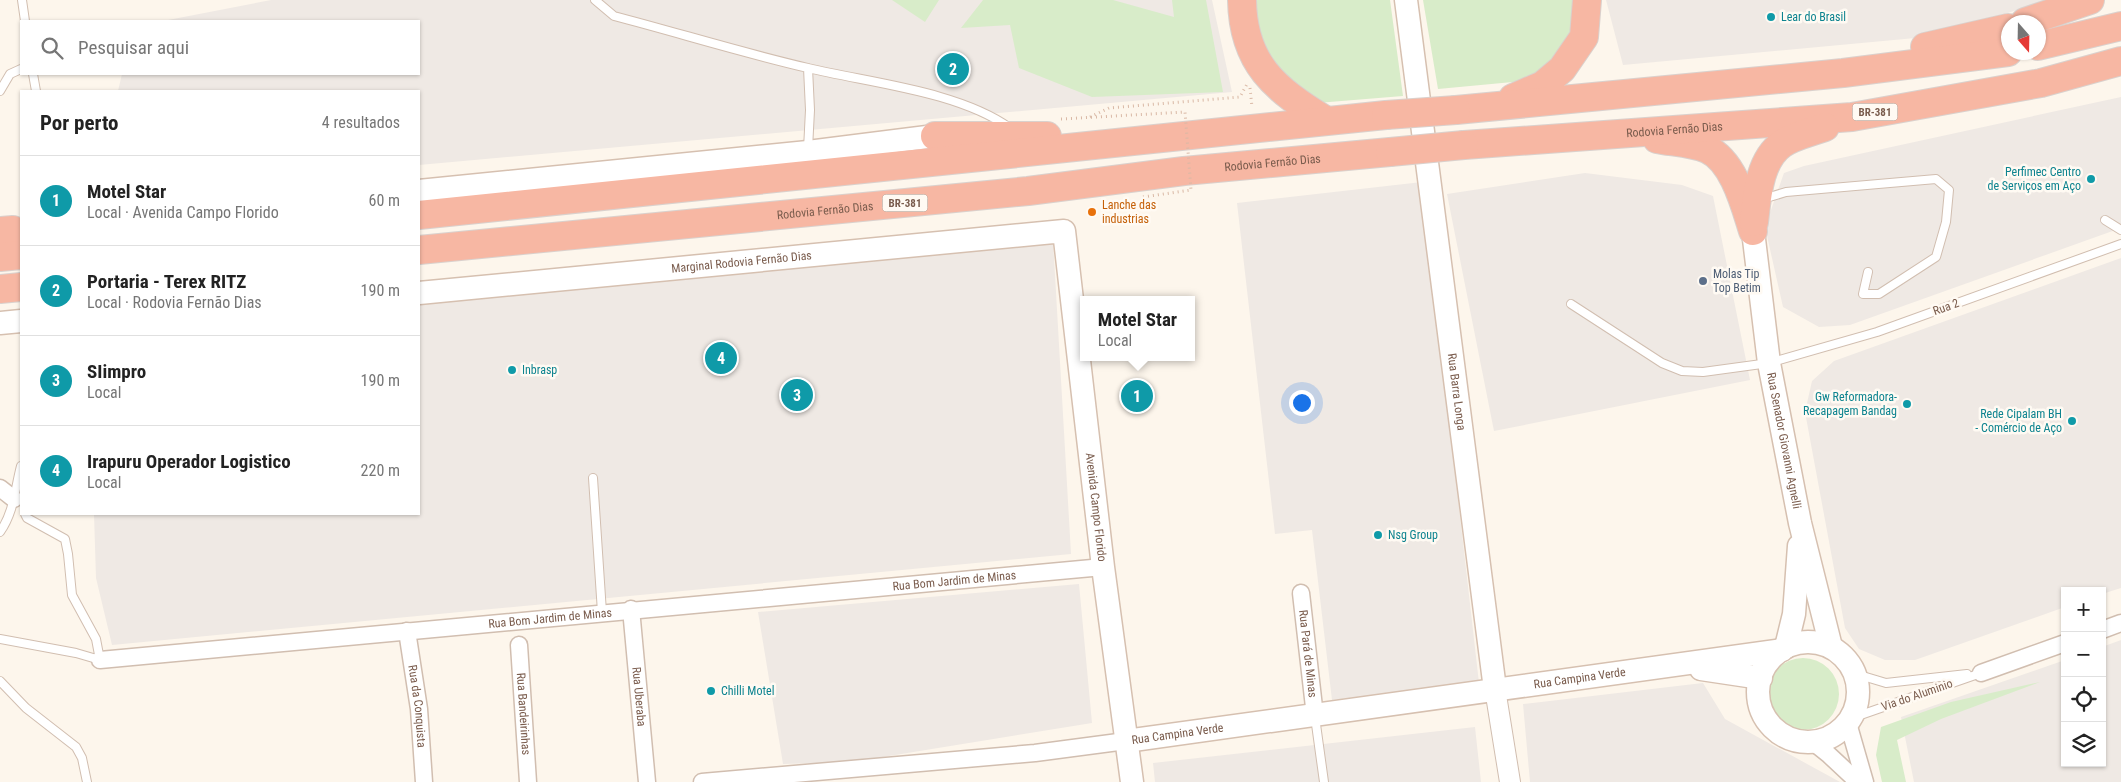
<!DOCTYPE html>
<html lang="pt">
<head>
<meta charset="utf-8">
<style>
  :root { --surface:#fff; --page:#f6f6f6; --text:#222; --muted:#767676; --line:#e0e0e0; --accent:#e76f51 }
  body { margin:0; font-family:"Roboto Condensed",sans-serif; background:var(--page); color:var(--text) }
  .controls { position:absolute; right:15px; bottom:15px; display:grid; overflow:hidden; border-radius:0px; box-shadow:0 1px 4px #0004 }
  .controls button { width:45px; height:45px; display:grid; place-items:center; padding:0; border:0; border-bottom:1px solid var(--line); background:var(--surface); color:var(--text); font:25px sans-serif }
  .compass { position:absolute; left:2001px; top:15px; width:45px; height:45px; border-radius:50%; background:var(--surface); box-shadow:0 1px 4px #0004; rotate:160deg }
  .you { position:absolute; left:1301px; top:402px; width:18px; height:18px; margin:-12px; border:4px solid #fff; border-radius:50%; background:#1a73e8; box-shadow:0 0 0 8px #1a73e833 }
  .badge { display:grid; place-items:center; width:32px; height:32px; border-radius:50%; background:var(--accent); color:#fff; font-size:16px; font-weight:700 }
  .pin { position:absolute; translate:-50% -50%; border:2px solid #fff; box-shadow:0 1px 5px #0006 }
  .popup { position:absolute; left:1080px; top:296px; width:115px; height:65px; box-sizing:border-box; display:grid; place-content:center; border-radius:0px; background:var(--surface); filter:drop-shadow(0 1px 4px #0005); font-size:16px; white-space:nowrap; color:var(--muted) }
  .popup b { font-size:19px; color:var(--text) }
  .popup::after { content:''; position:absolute; left:50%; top:100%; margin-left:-10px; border:10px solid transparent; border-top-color:var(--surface) }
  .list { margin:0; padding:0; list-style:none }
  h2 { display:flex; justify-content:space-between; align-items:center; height:65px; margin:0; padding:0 20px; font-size:21px }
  h2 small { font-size:16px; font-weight:400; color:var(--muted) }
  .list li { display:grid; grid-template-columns:32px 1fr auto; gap:15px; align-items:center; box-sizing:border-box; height:90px; padding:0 20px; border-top:1px solid var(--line) }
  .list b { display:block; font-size:19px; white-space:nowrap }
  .list p { margin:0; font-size:16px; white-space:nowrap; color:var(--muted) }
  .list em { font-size:16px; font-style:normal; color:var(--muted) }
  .icon { flex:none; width:28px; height:28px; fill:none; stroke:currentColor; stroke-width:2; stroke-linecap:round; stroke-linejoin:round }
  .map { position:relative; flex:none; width:2121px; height:782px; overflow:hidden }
  .search { position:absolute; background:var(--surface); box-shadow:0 1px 4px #0004; left:20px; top:20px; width:400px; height:55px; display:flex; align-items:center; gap:12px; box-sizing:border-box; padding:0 18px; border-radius:0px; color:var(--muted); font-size:19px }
  .panel { position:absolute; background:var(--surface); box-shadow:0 1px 4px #0004; left:20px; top:90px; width:400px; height:425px; border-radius:0px }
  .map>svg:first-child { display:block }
  .industrial { fill:#efe9e4 }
  .green { fill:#d8ecc9 }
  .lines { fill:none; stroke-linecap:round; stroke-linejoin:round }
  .service-casing { stroke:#d1beb0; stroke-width:10 }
  .minor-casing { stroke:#d1beb0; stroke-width:19 }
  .tertiary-casing { stroke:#d1beb0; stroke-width:22 }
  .secondary-casing { stroke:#d6c0b0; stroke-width:25 }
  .motorway-casing { stroke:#dad1cd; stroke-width:30 }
  .path { stroke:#d9b8a5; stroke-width:3; stroke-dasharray:1 4; stroke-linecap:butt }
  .service { stroke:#fff; stroke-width:8 }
  .minor { stroke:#fff; stroke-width:16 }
  .tertiary { stroke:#fff; stroke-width:20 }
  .secondary { stroke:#fff; stroke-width:22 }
  .motorway { stroke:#f7b7a3; stroke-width:28 }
  .motorway-bridge-casing { stroke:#dad1cd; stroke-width:30; stroke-linecap:butt }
  .path-bridge { stroke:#d9b8a5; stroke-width:3; stroke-dasharray:1 4; stroke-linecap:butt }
  .motorway-bridge { stroke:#f7b7a3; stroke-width:28 }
  .culture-dot { fill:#0f9aa8; stroke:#fffaf3; stroke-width:2 }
  .food-dot { fill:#e8710a; stroke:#fffaf3; stroke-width:2 }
  .service-dot { fill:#5c6f8a; stroke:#fffaf3; stroke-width:2 }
  .labels { text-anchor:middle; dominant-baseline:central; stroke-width:5; stroke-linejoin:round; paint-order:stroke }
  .shield { fill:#fffaf3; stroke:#a28b7f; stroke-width:1 }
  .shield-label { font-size:11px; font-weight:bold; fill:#7a5c4d }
  .culture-label { font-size:12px; fill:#0d838f; stroke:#fffaf3; text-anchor:start }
  .street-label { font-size:12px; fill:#7a5c4d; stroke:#fffaf3 }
  .food-label { font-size:12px; fill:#c56008; stroke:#fffaf3; text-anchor:start }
  .service-label { font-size:12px; fill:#4e5e75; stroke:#fffaf3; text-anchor:start }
</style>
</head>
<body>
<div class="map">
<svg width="2121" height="782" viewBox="0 0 2121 782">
  <rect width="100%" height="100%" fill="#fdf6ec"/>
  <!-- industrial -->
  <path class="industrial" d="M 271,0 L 1212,0 L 1232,92 L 419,165 L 419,91 L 118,91 L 122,74 L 419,74 L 419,21 L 163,21 Z
    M 1606,0 L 2048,0 L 1937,36 L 1623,65 Z
    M 2121,97 L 2121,228 L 1850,325 L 1819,327 L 1783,307 L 1765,227 L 1784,173 L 1804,166 Z
    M 1585,173 L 1682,185 L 1713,196 L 1750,380 L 1494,431 L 1447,194 Z
    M 1422,182 L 1479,683 L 1332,700 L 1312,530 L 1275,534 L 1237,203 Z
    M 1053,240 L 1071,554 L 112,645 L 96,578 L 94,514 L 419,514 L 419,300 Z
    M 2121,258 L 2121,588 L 2102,594 L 2102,591 L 2065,591 L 2065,607 L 1915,660 L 1885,660 L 1859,649 L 1845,628 L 1805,412 L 1812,381 L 1834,361 Z
    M 1079,584 L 1092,723 L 852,762 L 783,764 L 758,612 Z
    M 2121,640 L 2121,782 L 1914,782 L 1901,717 L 2065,660 L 2065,763 L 2102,763 L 2102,647 Z
    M 1703,683 L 1725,719 L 1840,782 L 1530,782 L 1523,704 Z
    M 1475,727 L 1481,782 L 1155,782 L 1153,763 Z"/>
  <!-- green -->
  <path class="green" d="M 892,0 L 939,0 L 925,22 Z
    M 983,0 L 1113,0 L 1174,17 L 1172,0 L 1206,0 L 1223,92 L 1092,97 L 1019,68 L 1010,25 L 961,28 Z
    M 1251,0 L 1390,0 L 1403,96 L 1317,103 L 1282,81 L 1257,37 Z
    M 1423,0 L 1578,0 L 1573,37 L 1535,80 L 1438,89 Z
    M1767 694a36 36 0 1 1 72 0a36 36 0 1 1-72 0Z
    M 2040,682 L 1941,719 L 1897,740 L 1906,782 L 1882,782 L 1876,755 L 1881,727 L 1951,702 Z"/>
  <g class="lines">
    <!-- service casing -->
    <g class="service-casing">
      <path id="service" d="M 22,0 L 25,21
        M 595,0 L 614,16 C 679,33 743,53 808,68 C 870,83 958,91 1010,128
        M 33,74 L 36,91
        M 0,91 L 10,74 L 21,69
        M 808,149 L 810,110 L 808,68
        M 1763,199 L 1786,192 L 1936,179 L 1949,190 L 1946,222 L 1936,257 L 1879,294 L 1863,294 L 1868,272
        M 2105,220 L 2121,230
        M 1571,304 L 1662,363 L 1682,371 L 1703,372 L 1769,363 L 1877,332 L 2121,244
        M 593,478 L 602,612
        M 0,532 C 14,512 15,489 21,466
        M 0,639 L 76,653 L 100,660 L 96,639 L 72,595 L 68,554 L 65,539 L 27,518 L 25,514
        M 1856,674 L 1886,683 L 1967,674
        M 0,681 L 26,708 L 76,747 L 82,758 L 87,782
        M 1315,717 L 1324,782
        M 1852,718 L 1981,673"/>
    </g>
    <!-- minor casing -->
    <g class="minor-casing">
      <g id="minor">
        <path d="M 0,488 L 14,499"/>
        <path id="s1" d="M 1301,593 L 1315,716"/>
        <path id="s2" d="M 631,609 L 647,782"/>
        <path d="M 2102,630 L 2121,623"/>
        <path id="s3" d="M 407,631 L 419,709 L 424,782"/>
        <path id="s4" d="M 519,645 L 528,782"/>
        <path id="s5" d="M 100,660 L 1103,567"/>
        <path d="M 1981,673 L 2065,643"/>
        <path d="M 1848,723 L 1865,782"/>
        <path d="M 1813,742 L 1828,754 L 1858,782"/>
        <path d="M 702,782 L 1035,753 L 1126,741"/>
      </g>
    </g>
    <!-- tertiary casing -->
    <g class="tertiary-casing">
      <path id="tertiary" d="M 1495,689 L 1510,782"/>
    </g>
    <!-- secondary casing -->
    <g class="secondary-casing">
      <g id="secondary">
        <path id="s6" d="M 1406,0 L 1495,689"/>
        <path d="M 419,191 L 808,152 L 935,136"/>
        <path id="s7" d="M 1753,231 L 1769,363 L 1800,523 L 1831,647"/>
        <path id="s8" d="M 419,293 L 1064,231 L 1103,567 L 1132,782"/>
        <path d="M 0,323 L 21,321"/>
        <circle cx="1808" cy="692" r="50"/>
        <path d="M 1786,647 L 1794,614 L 1799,546"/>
        <path d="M 1701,669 L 1761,678"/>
        <path id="s9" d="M 1126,741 L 1782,650"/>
      </g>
    </g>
    <!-- motorway casing -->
    <g class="motorway-casing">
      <g id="motorway">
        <path d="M 1242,0 C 1243,64 1275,89 1325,120"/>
        <path d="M 2025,22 L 2090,0"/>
        <path d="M 2038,46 L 2121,26"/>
        <path d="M 1925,47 L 2008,28"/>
        <path d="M 1513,98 L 1543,85 L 1562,69 L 1584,37 L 1587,0"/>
        <path d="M 1456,110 L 1843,73 L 2008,52"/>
        <path d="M 935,136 L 1047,136"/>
        <path d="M 1657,139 C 1672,142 1693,143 1707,149 C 1734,161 1745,206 1753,231"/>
        <path id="s10" d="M 1464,145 L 1852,117 L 2041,83 L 2121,61"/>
        <path d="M 419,215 L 1386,115"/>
        <path d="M 1754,222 C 1757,197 1759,160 1782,144 C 1793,136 1812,132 1825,127"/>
        <path d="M 0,231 L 13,230"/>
        <path id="s11" d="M 419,250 L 1028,191 L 1184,171 L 1390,152"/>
        <path d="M 0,257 L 21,255"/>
        <path d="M 0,289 L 21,287"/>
      </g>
    </g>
    <!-- path -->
    <path class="path" d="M 1250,88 L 1252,107
      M 1090,117 L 1109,108 L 1240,97 L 1247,84
      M 1061,119 L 1150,114"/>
    <!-- service -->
    <use href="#service" class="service"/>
    <!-- minor -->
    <use href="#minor" class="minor"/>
    <!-- tertiary -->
    <use href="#tertiary" class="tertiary"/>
    <!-- secondary -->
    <use href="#secondary" class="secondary"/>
    <!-- motorway -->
    <use href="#motorway" class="motorway"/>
    <!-- motorway-bridge casing -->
    <g class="motorway-bridge-casing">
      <path id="motorway-bridge" d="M 1386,115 L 1456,110
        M 1390,152 L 1464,145"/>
    </g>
    <!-- path-bridge -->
    <path class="path-bridge" d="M 1143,197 L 1191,190 L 1185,112 L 1150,114"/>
    <!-- motorway-bridge -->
    <use href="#motorway-bridge" class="motorway-bridge"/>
  </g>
  <!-- markers -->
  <g class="culture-dot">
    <circle cx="1771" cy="17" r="5"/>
    <circle cx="2091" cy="179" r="5"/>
    <circle cx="512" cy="370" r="5"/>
    <circle cx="1907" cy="404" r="5"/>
    <circle cx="2072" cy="421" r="5"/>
    <circle cx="1378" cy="535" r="5"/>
    <circle cx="711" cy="691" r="5"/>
  </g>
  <circle class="food-dot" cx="1092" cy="212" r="5"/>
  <circle class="service-dot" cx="1703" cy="281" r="5"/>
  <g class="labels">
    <!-- shield labels -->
    <g class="shield">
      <rect x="1852.5" y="103.5" width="45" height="17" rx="4"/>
      <rect x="882.5" y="194.5" width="45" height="17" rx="4"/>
    </g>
    <g class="shield-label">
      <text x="1875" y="112">BR-381</text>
      <text x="905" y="203">BR-381</text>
    </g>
    <!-- culture labels -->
    <g class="culture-label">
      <text x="1781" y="17">Lear do Brasil</text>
      <text x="2081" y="172" text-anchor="end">Perfimec Centro<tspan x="2081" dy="14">de Serviços em Aço</tspan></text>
      <text x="522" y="370">Inbrasp</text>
      <text x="1897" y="397" text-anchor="end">Gw Reformadora-<tspan x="1897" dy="14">Recapagem Bandag</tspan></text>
      <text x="2062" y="414" text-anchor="end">Rede Cipalam BH<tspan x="2062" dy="14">- Comércio de Aço</tspan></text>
      <text x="1388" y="535">Nsg Group</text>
      <text x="721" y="691">Chilli Motel</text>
    </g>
    <!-- street labels -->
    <g class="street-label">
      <text stroke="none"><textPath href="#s10" startOffset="211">Rodovia Fernão Dias</textPath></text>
      <text stroke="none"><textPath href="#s11" startOffset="858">Rodovia Fernão Dias</textPath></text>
      <text stroke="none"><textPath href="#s11" startOffset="408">Rodovia Fernão Dias</textPath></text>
      <text stroke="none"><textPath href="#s8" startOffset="324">Marginal Rodovia Fernão Dias</textPath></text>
      <text transform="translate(1946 307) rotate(-20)">Rua 2</text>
      <text stroke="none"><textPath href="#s6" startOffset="395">Rua Barra Longa</textPath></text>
      <text stroke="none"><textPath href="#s7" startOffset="212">Rua Senador Giovanni Agnelli</textPath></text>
      <text stroke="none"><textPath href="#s8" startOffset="926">Avenida Campo Florido</textPath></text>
      <text stroke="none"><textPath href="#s5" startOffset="858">Rua Bom Jardim de Minas</textPath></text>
      <text stroke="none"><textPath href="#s5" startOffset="452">Rua Bom Jardim de Minas</textPath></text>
      <text stroke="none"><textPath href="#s1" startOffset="61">Rua Pará de Minas</textPath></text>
      <text stroke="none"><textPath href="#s9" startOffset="458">Rua Campina Verde</textPath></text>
      <text transform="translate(1917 695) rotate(-19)">Via do Aluminio</text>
      <text stroke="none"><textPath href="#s2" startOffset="88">Rua Uberaba</textPath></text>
      <text stroke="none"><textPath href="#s3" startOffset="76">Rua da Conquista</textPath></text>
      <text stroke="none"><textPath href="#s4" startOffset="69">Rua Bandeirinhas</textPath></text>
      <text stroke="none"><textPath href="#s9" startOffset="52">Rua Campina Verde</textPath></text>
    </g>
    <!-- food labels -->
    <g class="food-label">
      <text x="1102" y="205">Lanche das<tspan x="1102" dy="14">industrias</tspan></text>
    </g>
    <!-- service labels -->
    <g class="service-label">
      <text x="1713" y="274">Molas Tip<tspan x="1713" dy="14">Top Betim</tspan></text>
    </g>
  </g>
</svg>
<div class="controls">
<button>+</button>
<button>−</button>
<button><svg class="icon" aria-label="locate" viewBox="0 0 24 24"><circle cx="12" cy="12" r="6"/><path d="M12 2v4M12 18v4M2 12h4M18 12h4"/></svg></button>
<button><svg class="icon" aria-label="layers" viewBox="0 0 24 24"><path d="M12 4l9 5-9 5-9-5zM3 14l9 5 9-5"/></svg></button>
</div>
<svg class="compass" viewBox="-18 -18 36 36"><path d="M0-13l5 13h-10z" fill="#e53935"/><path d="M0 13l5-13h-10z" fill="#767676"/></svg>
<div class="you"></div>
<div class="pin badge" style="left:1137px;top:396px;background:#0f9aa8">1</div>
<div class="popup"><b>Motel Star</b>Local</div>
<div class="pin badge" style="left:953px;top:69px;background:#0f9aa8">2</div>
<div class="pin badge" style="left:797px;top:395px;background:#0f9aa8">3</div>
<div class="pin badge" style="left:721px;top:358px;background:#0f9aa8">4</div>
<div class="search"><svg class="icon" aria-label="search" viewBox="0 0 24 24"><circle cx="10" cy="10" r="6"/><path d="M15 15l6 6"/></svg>Pesquisar aqui</div>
<section class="panel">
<h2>Por perto<small>4 resultados</small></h2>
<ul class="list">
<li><span class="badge" style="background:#0f9aa8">1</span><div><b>Motel Star</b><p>Local · Avenida Campo Florido</p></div><em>60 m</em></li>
<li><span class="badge" style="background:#0f9aa8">2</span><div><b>Portaria - Terex RITZ</b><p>Local · Rodovia Fernão Dias</p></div><em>190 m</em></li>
<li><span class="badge" style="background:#0f9aa8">3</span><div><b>SIimpro</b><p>Local</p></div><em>190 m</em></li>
<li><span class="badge" style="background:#0f9aa8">4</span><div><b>Irapuru Operador Logistico</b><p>Local</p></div><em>220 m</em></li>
</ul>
</section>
</div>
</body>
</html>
